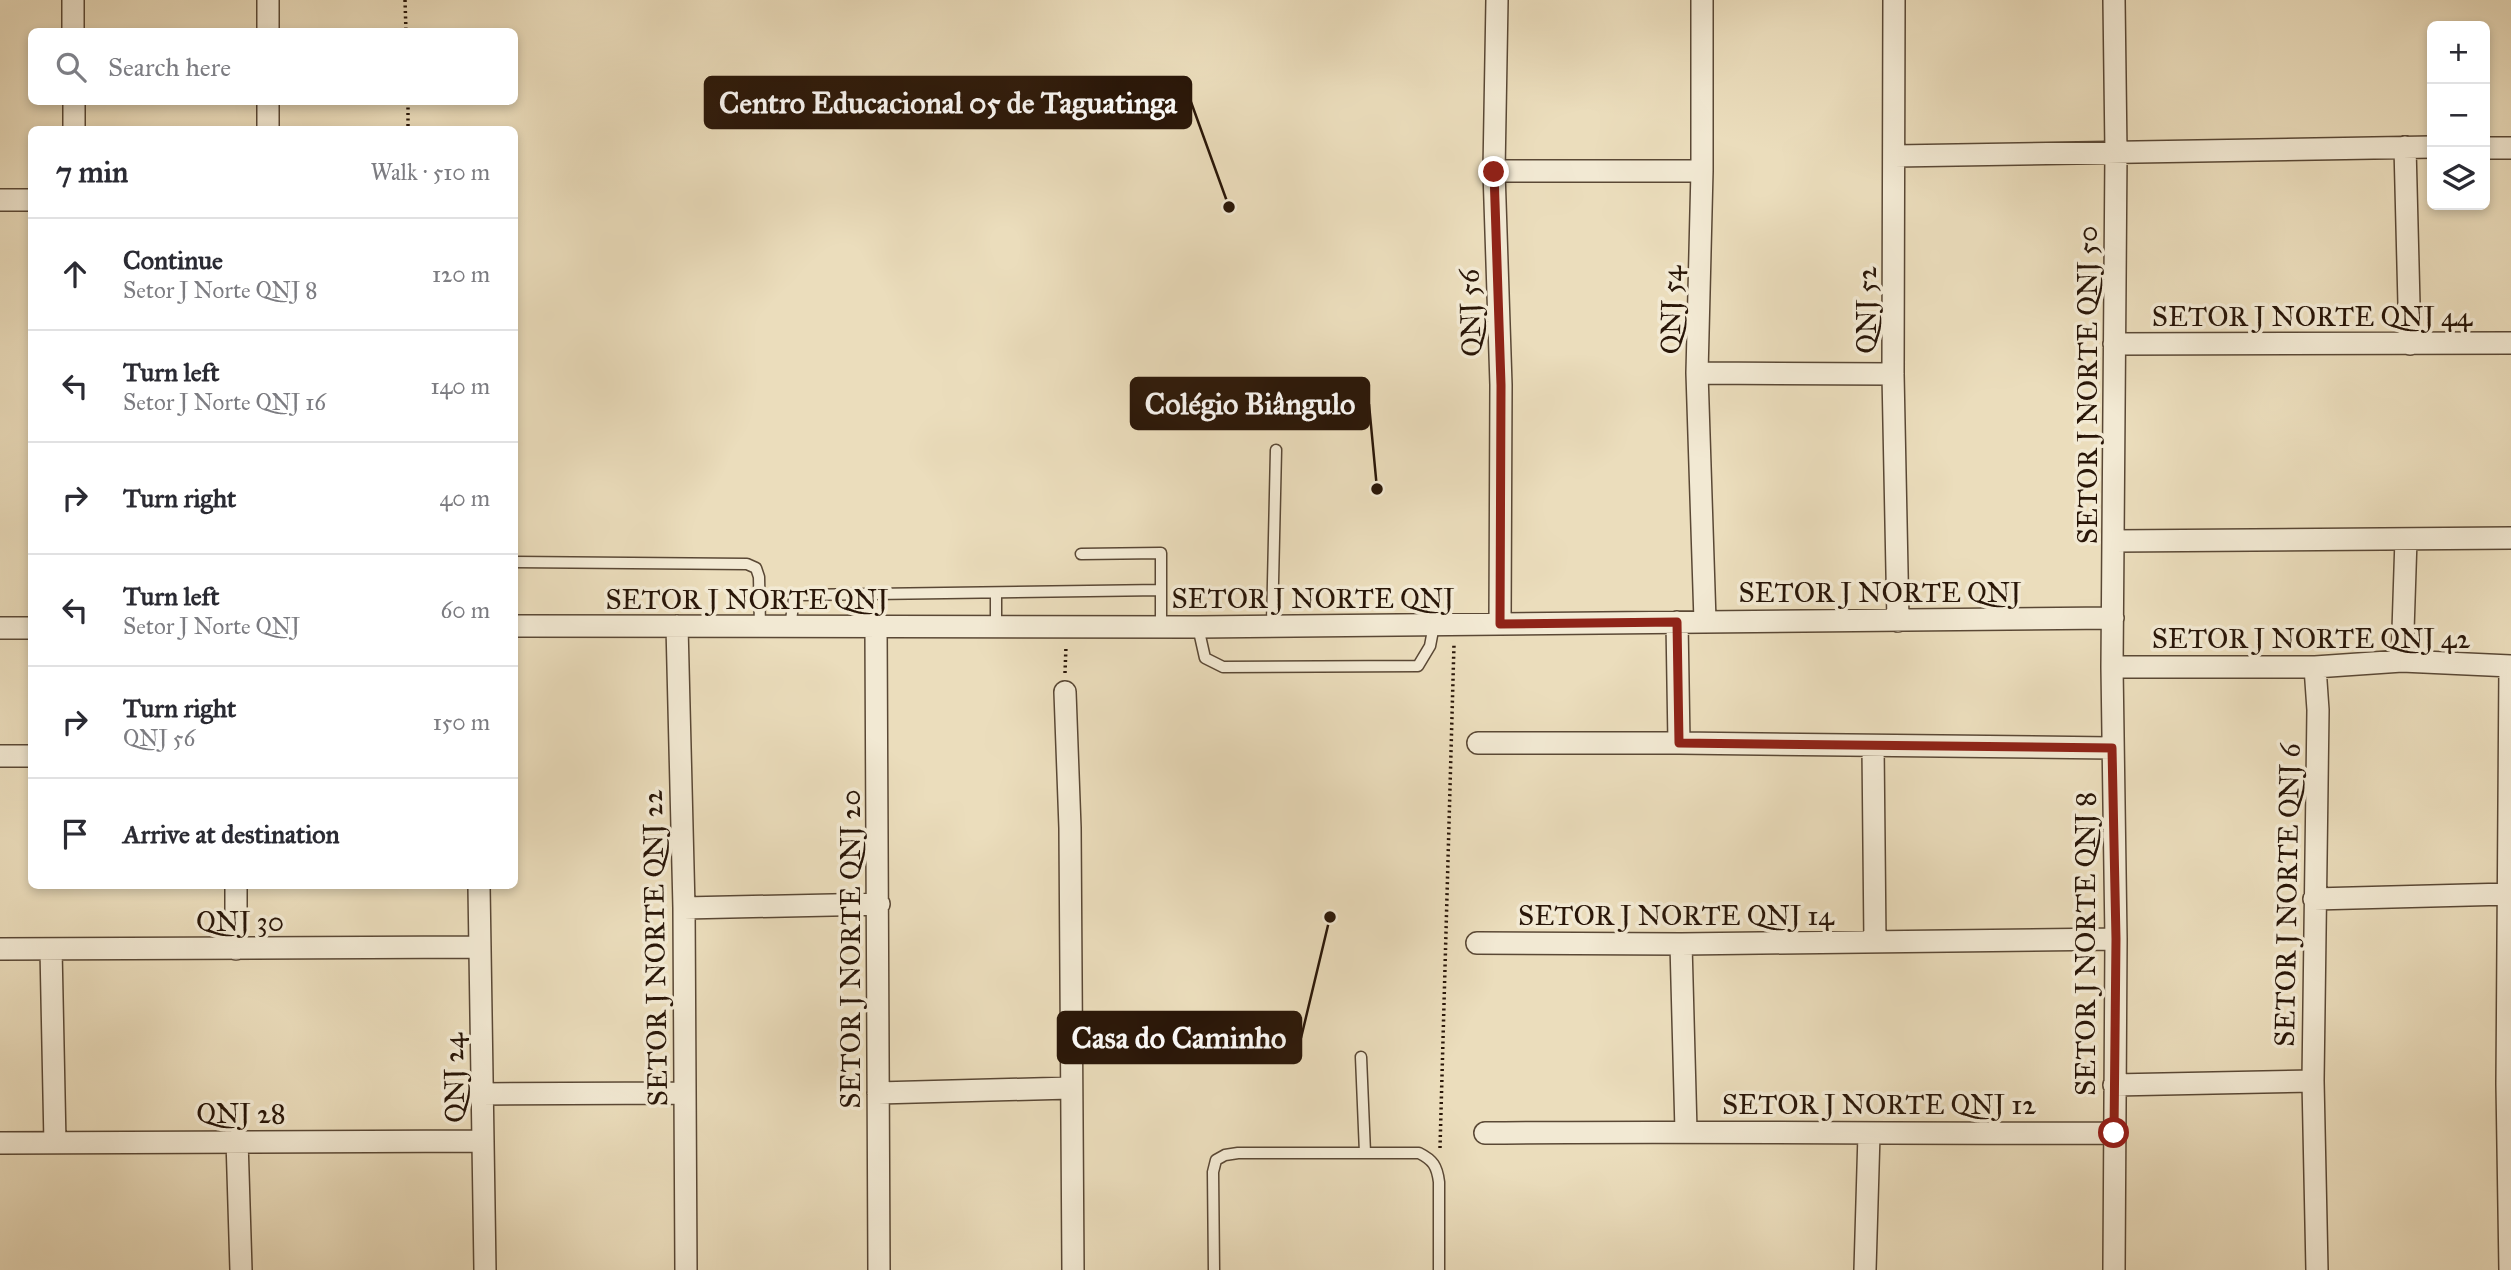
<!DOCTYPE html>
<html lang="en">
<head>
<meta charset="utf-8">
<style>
  :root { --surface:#fff; --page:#f2f2f3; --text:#2b2b33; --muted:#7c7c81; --line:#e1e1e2 }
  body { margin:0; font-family:"IM FELL Great Primer",serif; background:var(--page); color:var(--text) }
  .controls { position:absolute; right:21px; top:21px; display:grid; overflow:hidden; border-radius:10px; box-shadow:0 4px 10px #0003 }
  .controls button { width:63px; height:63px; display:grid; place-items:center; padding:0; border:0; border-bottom:2px solid var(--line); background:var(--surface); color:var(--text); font:35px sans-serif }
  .stop { position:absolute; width:21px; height:21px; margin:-16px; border:5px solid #8f2418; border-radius:50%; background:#fff }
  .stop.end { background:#8f2418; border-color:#fff; box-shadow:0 2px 7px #0008 }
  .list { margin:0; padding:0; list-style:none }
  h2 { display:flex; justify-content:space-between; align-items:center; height:91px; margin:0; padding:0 28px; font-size:30px }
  h2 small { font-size:23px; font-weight:400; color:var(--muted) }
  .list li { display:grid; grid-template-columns:46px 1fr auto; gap:21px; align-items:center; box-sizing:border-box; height:112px; padding:0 28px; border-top:2px solid var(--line) }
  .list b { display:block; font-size:26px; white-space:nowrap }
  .list p { margin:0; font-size:23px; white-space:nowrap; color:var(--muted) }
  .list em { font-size:23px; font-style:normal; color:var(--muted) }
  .icon { flex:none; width:38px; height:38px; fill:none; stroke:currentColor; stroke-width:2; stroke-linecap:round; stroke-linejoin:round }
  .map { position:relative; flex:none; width:2511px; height:1270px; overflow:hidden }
  .search { position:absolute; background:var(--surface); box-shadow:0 4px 10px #0003; left:28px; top:28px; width:490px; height:77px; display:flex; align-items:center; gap:18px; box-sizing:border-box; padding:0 24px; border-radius:10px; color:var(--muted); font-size:26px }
  .panel { position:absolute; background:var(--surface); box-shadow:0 4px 10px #0003; left:28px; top:126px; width:490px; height:763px; border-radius:10px }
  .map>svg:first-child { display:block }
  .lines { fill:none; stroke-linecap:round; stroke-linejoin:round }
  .lane-casing { stroke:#5a4835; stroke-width:13 }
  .street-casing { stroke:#5a4835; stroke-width:24 }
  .path { stroke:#291608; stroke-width:3.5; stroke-dasharray:2 3.5; stroke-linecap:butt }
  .lane { stroke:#f2e9d3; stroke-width:10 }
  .street { stroke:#f2e9d3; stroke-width:21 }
  .route { stroke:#8f2418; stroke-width:9 }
  .labels { text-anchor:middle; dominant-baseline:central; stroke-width:7; stroke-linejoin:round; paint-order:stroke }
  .street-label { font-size:28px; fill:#291608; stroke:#f2e9d3 }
  .leader { fill:none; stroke:#291608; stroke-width:2.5 }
  .callout-dot { fill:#291608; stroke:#f2e9d3; stroke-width:2.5 }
  .callout { fill:#291608; stroke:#291608; stroke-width:2.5 }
  .callout-label { font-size:30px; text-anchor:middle; font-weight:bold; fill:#fff }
</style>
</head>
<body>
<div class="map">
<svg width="2511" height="1270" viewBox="0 0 2511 1270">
  <rect width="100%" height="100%" fill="#ebddbc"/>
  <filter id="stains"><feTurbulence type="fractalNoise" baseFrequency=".00286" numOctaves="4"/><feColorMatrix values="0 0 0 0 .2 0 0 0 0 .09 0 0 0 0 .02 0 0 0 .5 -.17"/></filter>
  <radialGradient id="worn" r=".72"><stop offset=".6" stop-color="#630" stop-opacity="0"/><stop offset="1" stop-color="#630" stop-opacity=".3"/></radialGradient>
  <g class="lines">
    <!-- lane casing -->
    <g class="lane-casing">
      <path id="lane" d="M 1081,554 L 1161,553 L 1161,626
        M 514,562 L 747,564 L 756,568 L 759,577 L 760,627
        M 1272,626 L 1276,450
        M 790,627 L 794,599 L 800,595 L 1161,590
        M 996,627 L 996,593
        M 1198,627 L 1205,658 L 1223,667 L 1418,666 L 1430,646 L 1434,625
        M 1361,1057 L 1365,1153
        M 1214,1270 L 1213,1172 L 1216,1160 L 1225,1155 L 1238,1153 L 1419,1153 C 1433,1160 1437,1166 1439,1182 L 1439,1270"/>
    </g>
    <!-- street casing -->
    <g class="street-casing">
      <path id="street" d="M 73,0 L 73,32
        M 268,0 L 268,32
        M 1497,0 L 1494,171 L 1501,385 L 1500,624
        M 1702,0 L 1702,171 L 1697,373 L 1705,621
        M 1894,0 L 1893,374 L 1898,621
        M 2114,0 L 2116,152 L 2112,667 L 2116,939 L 2114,1270
        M 74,102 L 74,130
        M 268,102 L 268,130
        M 2405,147 L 2410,344
        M 2485,148 L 2511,148
        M 1895,156 L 2432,147
        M 1494,171 L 1702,171
        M 0,200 L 32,200
        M 2114,344 L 2511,343
        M 1697,373 L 1893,374
        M 2114,541 L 2511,538
        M 1677,622 L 1679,743
        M 514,626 L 1198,627 L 2113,618
        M 677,626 L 684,908 L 686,1270
        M 0,628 L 32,628
        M 876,628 L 879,1270
        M 2402,661 L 2406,539
        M 2112,667 L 2315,667 L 2402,661 L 2511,666
        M 2315,667 L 2318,710 L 2313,1081 L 2317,1270
        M 1065,692 L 1070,828 L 1073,1270
        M 1478,743 L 1679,743 L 2112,748
        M 1873,746 L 1875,942
        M 0,756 L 32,756
        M 479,886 L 485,1270
        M 2314,899 L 2508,894
        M 684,908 L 879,904
        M 1477,943 L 1681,944 L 2116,939
        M 1681,944 L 1686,1131
        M 0,949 L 480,947
        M 51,949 L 55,1143
        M 236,949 L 236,886
        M 2114,1085 L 2313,1081
        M 878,1093 L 1070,1088
        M 482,1094 L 684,1093
        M 1485,1133 C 1695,1131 1904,1134 2114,1133
        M 237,1140 L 241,1270
        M 0,1143 L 483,1141
        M 1865,1270 L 1869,1134
        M 2510,1270 L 2507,1084 L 2510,666"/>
    </g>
    <!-- path -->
    <path class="path" d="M 405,0 L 406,32
      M 408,102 L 408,130
      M 1065,673 L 1066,646
      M 1440,1148 L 1454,644"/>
    <!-- lane -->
    <use href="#lane" class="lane"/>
    <!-- street -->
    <use href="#street" class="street"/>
  </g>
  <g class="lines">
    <!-- route -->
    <path class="route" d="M 1494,172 L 1501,385 L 1500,624 L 1677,622 L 1679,743 L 2112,748 L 2116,939 L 2114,1133"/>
  </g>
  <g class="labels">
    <!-- street labels -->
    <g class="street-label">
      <text transform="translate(1671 310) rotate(-89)">QNJ 54</text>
      <text transform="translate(1866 310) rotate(-90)">QNJ 52</text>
      <text transform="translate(1470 313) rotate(-92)">QNJ 56</text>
      <text x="2312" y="316">SETOR J NORTE QNJ 44</text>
      <text transform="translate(2087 385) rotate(-90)">SETOR J NORTE QNJ 50</text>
      <text x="1880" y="592">SETOR J NORTE QNJ</text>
      <text x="1313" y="598">SETOR J NORTE QNJ</text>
      <text x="747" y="599">SETOR J NORTE QNJ</text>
      <text x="2311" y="638">SETOR J NORTE QNJ 42</text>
      <text transform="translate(2287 895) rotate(-89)">SETOR J NORTE QNJ 6</text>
      <text x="1676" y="915">SETOR J NORTE QNJ 14</text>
      <text x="240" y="921">QNJ 30</text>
      <text transform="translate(2085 944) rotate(-90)">SETOR J NORTE QNJ 8</text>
      <text transform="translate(655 948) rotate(-91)">SETOR J NORTE QNJ 22</text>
      <text transform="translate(850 949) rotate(-90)">SETOR J NORTE QNJ 20</text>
      <text transform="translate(454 1078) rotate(-91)">QNJ 24</text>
      <text x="1879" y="1104">SETOR J NORTE QNJ 12</text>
      <text x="241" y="1113">QNJ 28</text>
    </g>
  </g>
  <!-- callouts -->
  <path class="leader" d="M1229 207L1191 102M1377 489L1369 404M1330 917L1301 1038"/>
  <g class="callout-dot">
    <circle cx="1229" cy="207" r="7"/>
    <circle cx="1377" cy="489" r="7"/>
    <circle cx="1330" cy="917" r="7"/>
  </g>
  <g class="callout">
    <rect x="705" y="77" width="486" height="51" rx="7"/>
    <rect x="1131" y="378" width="238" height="51" rx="7"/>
    <rect x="1058" y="1012" width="243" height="51" rx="7"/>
  </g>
  <g class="callout-label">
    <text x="948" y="113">Centro Educacional 05 de Taguatinga</text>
    <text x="1250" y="414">Colégio Biângulo</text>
    <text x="1179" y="1048">Casa do Caminho</text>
  </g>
  <rect width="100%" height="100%" filter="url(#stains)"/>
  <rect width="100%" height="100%" fill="url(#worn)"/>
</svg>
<div class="controls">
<button>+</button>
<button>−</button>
<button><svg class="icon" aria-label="layers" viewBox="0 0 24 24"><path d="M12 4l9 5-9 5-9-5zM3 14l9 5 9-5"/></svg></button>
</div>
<div class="stop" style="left:2114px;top:1133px"></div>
<div class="stop end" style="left:1494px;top:172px"></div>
<div class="search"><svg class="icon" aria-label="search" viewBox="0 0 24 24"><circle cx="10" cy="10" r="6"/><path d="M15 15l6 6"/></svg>Search here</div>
<section class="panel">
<h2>7 min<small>Walk · 510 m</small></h2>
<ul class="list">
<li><svg class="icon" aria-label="ahead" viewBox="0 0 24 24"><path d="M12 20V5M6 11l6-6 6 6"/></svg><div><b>Continue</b><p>Setor J Norte QNJ 8</p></div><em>120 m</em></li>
<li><svg class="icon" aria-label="left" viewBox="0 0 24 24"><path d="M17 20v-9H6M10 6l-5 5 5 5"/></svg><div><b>Turn left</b><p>Setor J Norte QNJ 16</p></div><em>140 m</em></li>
<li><svg class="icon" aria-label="right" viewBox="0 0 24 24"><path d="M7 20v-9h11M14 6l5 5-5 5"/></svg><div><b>Turn right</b></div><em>40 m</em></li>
<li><svg class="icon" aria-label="left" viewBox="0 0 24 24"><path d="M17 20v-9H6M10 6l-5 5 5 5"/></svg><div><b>Turn left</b><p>Setor J Norte QNJ</p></div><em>60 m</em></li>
<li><svg class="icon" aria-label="right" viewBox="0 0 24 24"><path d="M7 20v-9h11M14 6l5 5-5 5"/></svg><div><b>Turn right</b><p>QNJ 56</p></div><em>150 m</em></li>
<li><svg class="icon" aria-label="arrive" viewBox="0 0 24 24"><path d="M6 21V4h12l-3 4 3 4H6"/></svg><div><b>Arrive at destination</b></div></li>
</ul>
</section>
</div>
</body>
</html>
